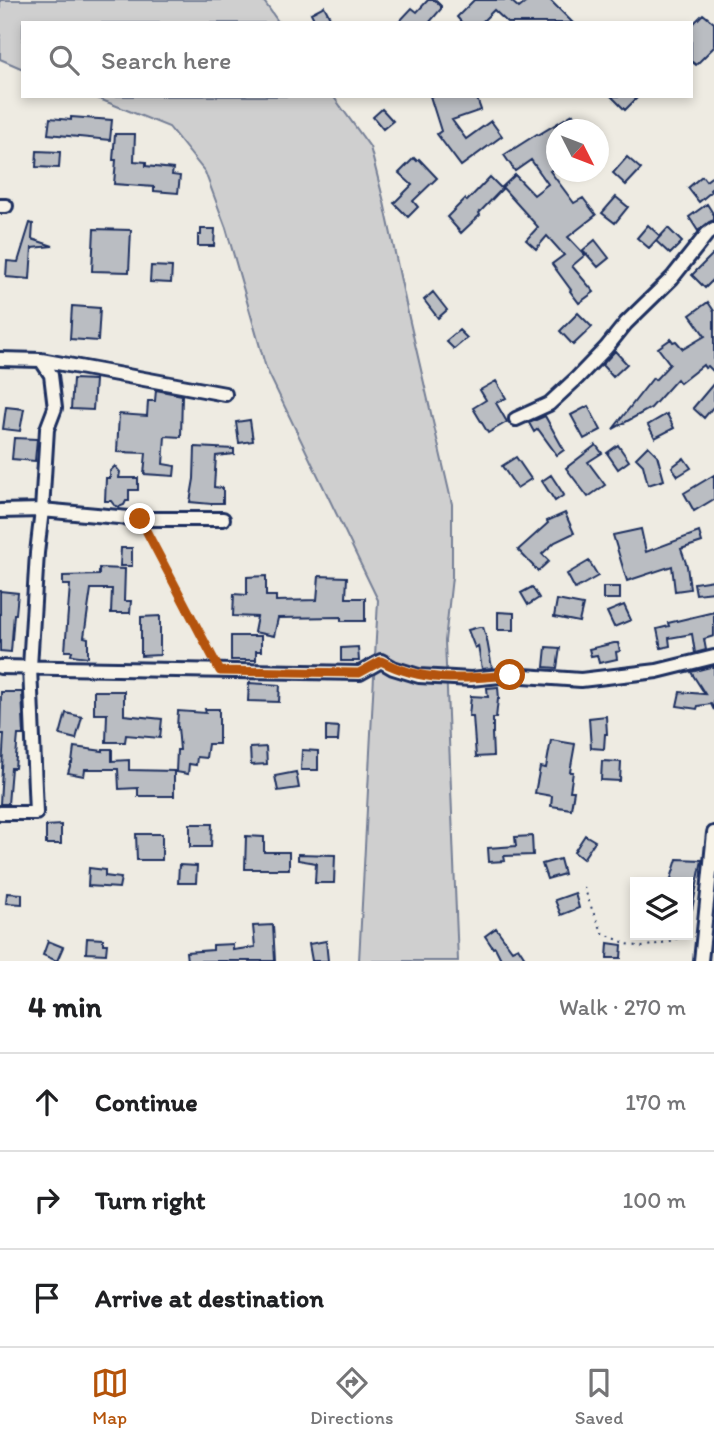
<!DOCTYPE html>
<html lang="en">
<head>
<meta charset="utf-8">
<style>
  :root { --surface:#fff; --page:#f2f2f2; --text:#202124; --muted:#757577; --line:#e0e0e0; --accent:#b45309 }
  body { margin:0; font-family:Itim,sans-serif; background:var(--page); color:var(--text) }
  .controls { position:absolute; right:21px; bottom:21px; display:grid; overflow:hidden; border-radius:0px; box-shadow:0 4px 10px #0003 }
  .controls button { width:63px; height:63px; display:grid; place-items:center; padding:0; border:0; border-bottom:2px solid var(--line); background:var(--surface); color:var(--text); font:35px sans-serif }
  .compass { position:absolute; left:546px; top:119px; width:63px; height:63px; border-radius:50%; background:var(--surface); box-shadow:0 4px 10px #0003; rotate:132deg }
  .stop { position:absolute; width:21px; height:21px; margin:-16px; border:5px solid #b45309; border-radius:50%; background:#fff }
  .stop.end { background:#b45309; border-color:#fff; box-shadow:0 2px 7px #0008 }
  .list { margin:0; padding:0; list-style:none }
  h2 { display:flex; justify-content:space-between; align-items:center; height:91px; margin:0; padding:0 28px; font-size:30px }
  h2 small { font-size:23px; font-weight:400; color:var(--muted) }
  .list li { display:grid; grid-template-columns:46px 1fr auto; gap:21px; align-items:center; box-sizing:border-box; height:98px; padding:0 28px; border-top:2px solid var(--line) }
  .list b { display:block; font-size:26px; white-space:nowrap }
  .list em { font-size:23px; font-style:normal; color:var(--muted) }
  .icon { flex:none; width:38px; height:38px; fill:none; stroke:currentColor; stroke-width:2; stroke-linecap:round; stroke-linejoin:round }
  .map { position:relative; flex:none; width:714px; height:961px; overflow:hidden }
  .search { position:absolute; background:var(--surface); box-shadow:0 4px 10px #0003; left:21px; right:21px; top:21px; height:77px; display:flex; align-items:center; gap:18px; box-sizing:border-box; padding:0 24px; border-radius:0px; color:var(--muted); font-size:26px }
  .sheet { height:385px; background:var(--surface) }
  nav { display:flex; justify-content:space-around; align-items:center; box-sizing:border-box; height:98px; border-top:2px solid var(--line); background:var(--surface); font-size:19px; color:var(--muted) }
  nav a { display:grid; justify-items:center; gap:4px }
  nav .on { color:var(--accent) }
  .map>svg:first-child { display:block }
  .green { fill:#cfcfcf; stroke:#757f96; stroke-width:2 }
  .building { fill:#babdc2; stroke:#1b2f5e; stroke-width:2 }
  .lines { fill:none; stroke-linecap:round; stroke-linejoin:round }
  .minor-casing { stroke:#1b2f5e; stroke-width:18 }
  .path { stroke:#1b2f5e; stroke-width:2; stroke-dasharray:2 5; stroke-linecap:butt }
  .minor { stroke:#f7f3e8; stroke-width:12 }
  .route { stroke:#b45309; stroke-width:9 }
</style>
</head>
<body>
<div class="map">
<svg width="714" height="961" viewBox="0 0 714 961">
  <rect width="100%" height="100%" fill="#eeebe2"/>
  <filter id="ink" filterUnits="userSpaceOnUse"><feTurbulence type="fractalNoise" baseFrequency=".0143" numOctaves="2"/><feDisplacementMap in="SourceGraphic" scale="14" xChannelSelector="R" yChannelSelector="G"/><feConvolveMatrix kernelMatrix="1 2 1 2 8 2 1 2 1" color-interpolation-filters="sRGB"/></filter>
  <g filter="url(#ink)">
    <!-- green -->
    <path class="green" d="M 0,0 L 263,0 L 279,23 L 23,23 L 23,69 L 0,59 Z
      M 92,96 L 333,96 L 370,147 L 384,202 L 409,318 L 452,504 L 452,577 L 445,641 L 458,961 L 359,961 L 378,600 L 266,368 L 226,228 L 205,172 L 169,127 Z"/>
    <!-- building -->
    <path class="building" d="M 428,0 L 435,0 L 441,6 L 441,9 L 429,23 L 398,23 L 412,8 L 417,12 Z
      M 474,0 L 510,0 L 519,8 L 529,0 L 550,0 L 573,23 L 508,23 L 494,10 L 481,23 L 462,23 L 457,17 Z
      M 324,6 L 333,23 L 316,23 L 311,13 Z
      M 703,14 L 714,23 L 714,47 L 696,65 L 691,61 L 691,26 Z
      M 430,96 L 476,96 L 481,110 L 452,120 L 466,139 L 491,121 L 502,136 L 461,166 L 437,134 L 441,131 Z
      M 611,96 L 639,96 L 625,110 Z
      M 382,109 L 393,121 L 383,129 L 373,117 Z
      M 573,114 L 582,130 L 556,130 L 556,167 L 550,171 L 574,203 L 583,198 L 596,215 L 568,237 L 585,255 L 572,266 L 594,292 L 579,303 L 570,291 L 571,290 L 552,264 L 564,255 L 547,236 L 536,249 L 526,240 L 538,227 L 502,187 L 515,175 L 534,195 L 548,184 L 531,160 L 515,171 L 504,155 L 537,134 L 538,135 Z
      M 71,117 L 112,120 L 110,140 L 48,134 L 50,118 L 71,120 Z
      M 115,134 L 135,134 L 134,161 L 146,162 L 146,166 L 173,169 L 172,175 L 180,176 L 178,193 L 154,191 L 154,187 L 114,184 L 116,160 L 113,160 Z
      M 37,151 L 60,152 L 59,168 L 36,167 Z
      M 627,157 L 641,169 L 626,185 L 613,173 Z
      M 414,158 L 417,161 L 419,159 L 437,178 L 413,201 L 418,207 L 408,217 L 394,203 L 412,185 L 399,173 Z
      M 714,175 L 714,186 L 710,190 L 711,192 L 699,202 L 688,188 L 702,176 L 706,181 Z
      M 490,177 L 502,189 L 479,213 L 480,215 L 461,233 L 447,217 L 465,199 L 467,201 Z
      M 616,197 L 628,207 L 615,223 L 602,213 Z
      M 707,204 L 714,215 L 714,220 L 709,222 L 698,231 L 689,217 Z
      M 30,223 L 33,224 L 32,239 L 53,246 L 32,248 L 30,279 L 6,277 L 7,261 L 18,262 Z
      M 648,225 L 660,236 L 649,248 L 637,238 Z
      M 668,228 L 682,242 L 670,254 L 656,241 Z
      M 94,229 L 131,230 L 129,272 L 92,271 Z
      M 201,229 L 215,229 L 214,246 L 198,246 L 198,235 L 201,235 Z
      M 595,240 L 609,258 L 598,267 L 583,250 Z
      M 714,253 L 714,279 L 705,288 L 692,275 Z
      M 151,266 L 172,267 L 171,283 L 150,282 Z
      M 433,292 L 447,310 L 438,318 L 424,300 Z
      M 708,302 L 714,311 L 714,372 L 708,366 L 705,368 L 703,365 L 680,383 L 677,379 L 651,408 L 613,429 L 653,378 L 655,380 L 670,364 L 658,348 L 671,339 L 673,342 L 676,341 L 683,349 L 705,336 L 690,315 Z
      M 72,306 L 100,308 L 98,341 L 70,339 Z
      M 578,313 L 592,327 L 573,345 L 560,331 Z
      M 459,330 L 467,338 L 454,349 L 446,341 Z
      M 615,351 L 627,364 L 613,377 L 602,365 Z
      M 73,379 L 95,380 L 93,410 L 71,409 Z
      M 496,381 L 506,398 L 496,403 L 507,422 L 488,433 L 473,408 L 486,400 L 480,390 Z
      M 714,383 L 714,406 L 704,418 L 693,408 Z
      M 156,390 L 182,395 L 181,437 L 165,436 L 163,464 L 175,466 L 174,476 L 144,474 L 146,453 L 117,452 L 119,414 L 147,416 L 148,401 L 155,401 Z
      M 588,406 L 601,430 L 584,439 L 571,415 Z
      M 6,407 L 24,409 L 20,431 L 3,429 Z
      M 667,414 L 674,428 L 655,438 L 648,425 Z
      M 545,416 L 564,450 L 557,455 L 538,429 L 534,432 L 529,423 Z
      M 250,420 L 253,441 L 239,443 L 236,422 Z
      M 14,438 L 37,439 L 35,461 L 12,459 Z
      M 596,445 L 602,453 L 588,462 L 605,485 L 588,497 L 566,468 Z
      M 618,445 L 629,461 L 618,469 L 607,453 Z
      M 648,446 L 657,455 L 664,480 L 648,485 L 643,465 L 636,458 Z
      M 195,447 L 234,449 L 234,454 L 216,456 L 214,487 L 223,488 L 223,503 L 211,503 L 211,504 L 190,502 L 194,479 Z
      M 516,457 L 531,479 L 517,488 L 502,466 Z
      M 684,458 L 691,468 L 678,476 L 672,467 Z
      M 115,466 L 120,472 L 119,478 L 138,478 L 138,490 L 129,490 L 129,501 L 126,501 L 124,505 L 119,507 L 114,505 L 111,501 L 105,501 L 106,478 L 110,478 L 110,471 Z
      M 551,475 L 564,495 L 555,501 L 542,481 Z
      M 714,475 L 714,499 L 694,511 L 684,493 Z
      M 565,513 L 574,533 L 555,542 L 542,554 L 549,561 L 538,571 L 518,550 L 548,523 L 547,521 Z
      M 641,529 L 646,552 L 699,532 L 702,542 L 681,549 L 687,566 L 690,589 L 675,591 L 672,566 L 627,581 L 613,535 Z
      M 121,548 L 132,548 L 132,566 L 120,566 Z
      M 589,561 L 598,576 L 575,589 L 567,574 Z
      M 99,568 L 125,569 L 124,601 L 131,601 L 130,613 L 111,613 L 112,589 L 91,589 L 84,637 L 88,638 L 88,657 L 71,655 L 72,651 L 65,651 L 70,585 L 63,585 L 63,576 L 99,575 Z
      M 266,576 L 266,596 L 276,596 L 276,601 L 317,600 L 319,576 L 347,577 L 346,598 L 365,598 L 365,621 L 341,621 L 341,617 L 278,618 L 274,636 L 254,632 L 257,617 L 233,616 L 234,594 L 247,595 L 247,577 Z
      M 714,580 L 714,592 L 696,594 L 694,583 Z
      M 532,587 L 539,598 L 528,605 L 521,593 Z
      M 603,587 L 620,587 L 620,599 L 603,599 Z
      M 0,591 L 18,593 L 16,614 L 14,614 L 11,652 L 0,651 Z
      M 557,600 L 583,605 L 579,622 L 554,617 Z
      M 624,605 L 631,620 L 614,627 L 607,612 Z
      M 498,612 L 514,613 L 514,630 L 498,630 Z
      M 714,612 L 714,636 L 704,639 L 706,650 L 695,653 L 692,634 L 669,638 L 670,646 L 661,648 L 657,629 L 669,626 L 668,623 Z
      M 160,616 L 160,655 L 141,656 L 141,617 Z
      M 479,627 L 483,627 L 487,640 L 492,668 L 482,669 L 478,646 L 475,648 L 468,630 Z
      M 231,636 L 261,636 L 261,651 L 256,651 L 256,660 L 231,660 Z
      M 614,643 L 618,643 L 620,651 L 616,652 L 617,659 L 599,663 L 597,655 L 591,656 L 589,649 Z
      M 358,647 L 359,661 L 341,661 L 341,648 Z
      M 546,647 L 560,648 L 557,668 L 544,667 Z
      M 714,666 L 714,710 L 711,704 L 698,706 L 697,709 L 677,706 L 680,692 L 705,694 L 691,672 Z
      M 249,683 L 280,685 L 279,702 L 248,701 Z
      M 498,687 L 499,699 L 498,699 L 496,718 L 493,718 L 493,733 L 492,733 L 493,756 L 476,757 L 473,716 L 469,716 L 471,696 L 488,697 L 487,688 Z
      M 94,691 L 124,691 L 124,715 L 162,719 L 160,738 L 126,735 L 125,742 L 106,742 L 107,714 L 94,714 Z
      M 1,692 L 22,692 L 24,735 L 18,735 L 15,768 L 11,768 L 8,804 L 0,804 L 4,734 L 0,734 Z
      M 205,709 L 219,709 L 219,744 L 208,744 L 206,758 L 197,757 L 196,765 L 189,764 L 188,774 L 176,772 L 177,750 L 180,750 L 178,727 L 177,727 L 178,711 L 206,713 Z
      M 66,713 L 82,717 L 76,739 L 60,735 Z
      M 606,716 L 607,734 L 605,734 L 604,749 L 591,748 L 589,718 Z
      M 326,726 L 339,727 L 338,741 L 326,741 Z
      M 551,740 L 575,744 L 570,772 L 573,772 L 570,791 L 574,791 L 571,809 L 551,806 L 552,796 L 535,793 L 540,767 L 546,768 Z
      M 74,747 L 103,751 L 103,749 L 112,749 L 112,761 L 129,760 L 129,770 L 174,771 L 174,796 L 138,796 L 138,788 L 119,789 L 118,769 L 85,769 L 84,776 L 68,773 L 71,763 L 72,763 Z
      M 266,747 L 267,764 L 251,765 L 250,748 Z
      M 302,750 L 318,751 L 318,770 L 301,770 Z
      M 602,761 L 621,762 L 620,781 L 601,780 Z
      M 296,772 L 299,788 L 278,791 L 275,776 Z
      M 190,824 L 212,824 L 211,847 L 190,847 Z
      M 61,825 L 61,844 L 46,844 L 46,826 Z
      M 136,834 L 162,834 L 162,860 L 137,860 Z
      M 585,835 L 595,841 L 583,859 L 574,852 Z
      M 246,836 L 264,837 L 264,852 L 289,852 L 289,869 L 245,869 Z
      M 532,836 L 533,855 L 504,856 L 505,861 L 489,862 L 488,848 L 516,846 L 515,837 Z
      M 298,854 L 335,855 L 334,883 L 315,883 L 316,863 L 298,860 Z
      M 560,859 L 564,874 L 547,879 L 542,864 Z
      M 677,859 L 702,860 L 692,909 L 688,909 L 688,882 L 670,882 Z
      M 179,865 L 197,866 L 196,883 L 178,883 Z
      M 89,868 L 105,870 L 105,876 L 121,878 L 119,888 L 88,886 Z
      M 7,893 L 22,894 L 22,904 L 6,903 Z
      M 575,893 L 579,908 L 561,915 L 555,900 Z
      M 273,925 L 275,961 L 187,961 L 186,952 L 213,950 L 213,945 L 233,944 L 233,950 L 255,947 L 253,926 Z
      M 496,928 L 512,950 L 518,947 L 527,961 L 502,961 L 495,947 L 493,948 L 485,936 Z
      M 87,938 L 103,939 L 103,944 L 107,944 L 106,954 L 86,953 Z
      M 48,941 L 63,947 L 57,961 L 43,955 Z
      M 326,941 L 328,961 L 312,961 L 309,944 Z
      M 608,943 L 622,945 L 621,958 L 607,958 Z"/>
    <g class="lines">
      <!-- minor casing -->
      <g class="minor-casing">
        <path id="minor" d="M 0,206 L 6,206
          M 0,359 L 41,360 L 225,394
          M 516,419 L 549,404 L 577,378 L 606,348 L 626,323 L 672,278 L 707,234 L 714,229
          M 0,511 L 42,510 L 140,519 L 223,519
          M 0,667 L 360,673 L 381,661 L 393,668 L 419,676 L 471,679 L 510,675 L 581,680 L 657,671 L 714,657
          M 0,813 L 36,813 L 30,667 L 37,553 L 42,510 L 47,429 L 55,408 L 51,375 L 41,360
          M 701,961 L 714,833"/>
      </g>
      <!-- path -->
      <path class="path" d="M 147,532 L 213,657
        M 584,887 L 593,912 L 603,933 L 627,944 L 642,947 L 667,942 L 684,936 L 690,937"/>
      <!-- minor -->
      <use href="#minor" class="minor"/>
    </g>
  </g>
  <g class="lines" filter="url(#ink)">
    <!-- route -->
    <path class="route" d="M 140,519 L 220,671 L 359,673 L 381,661 C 423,683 464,679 510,675"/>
  </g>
</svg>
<div class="controls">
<button><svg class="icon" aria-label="layers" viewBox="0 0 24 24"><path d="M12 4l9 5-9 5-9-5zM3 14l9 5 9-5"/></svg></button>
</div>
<svg class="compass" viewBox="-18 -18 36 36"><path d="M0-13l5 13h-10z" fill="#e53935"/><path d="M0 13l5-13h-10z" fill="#757577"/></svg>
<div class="stop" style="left:510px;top:675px"></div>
<div class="stop end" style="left:140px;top:519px"></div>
<div class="search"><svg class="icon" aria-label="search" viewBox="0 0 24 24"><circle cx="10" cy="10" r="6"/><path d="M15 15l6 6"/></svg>Search here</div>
</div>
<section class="sheet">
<h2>4 min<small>Walk · 270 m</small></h2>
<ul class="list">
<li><svg class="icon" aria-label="ahead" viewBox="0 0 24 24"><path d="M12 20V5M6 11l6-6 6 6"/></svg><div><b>Continue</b></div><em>170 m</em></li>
<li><svg class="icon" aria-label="right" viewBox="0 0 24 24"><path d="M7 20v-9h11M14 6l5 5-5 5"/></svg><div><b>Turn right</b></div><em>100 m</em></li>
<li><svg class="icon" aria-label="arrive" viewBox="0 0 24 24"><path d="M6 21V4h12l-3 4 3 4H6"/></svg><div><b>Arrive at destination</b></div></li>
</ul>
</section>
<nav>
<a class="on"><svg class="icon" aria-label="map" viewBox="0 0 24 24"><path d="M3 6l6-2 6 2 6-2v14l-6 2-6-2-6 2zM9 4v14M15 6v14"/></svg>Map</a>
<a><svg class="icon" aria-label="directions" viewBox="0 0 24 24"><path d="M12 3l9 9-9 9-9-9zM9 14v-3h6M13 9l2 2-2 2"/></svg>Directions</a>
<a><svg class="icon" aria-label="saved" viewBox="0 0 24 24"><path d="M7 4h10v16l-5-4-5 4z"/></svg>Saved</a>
</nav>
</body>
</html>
